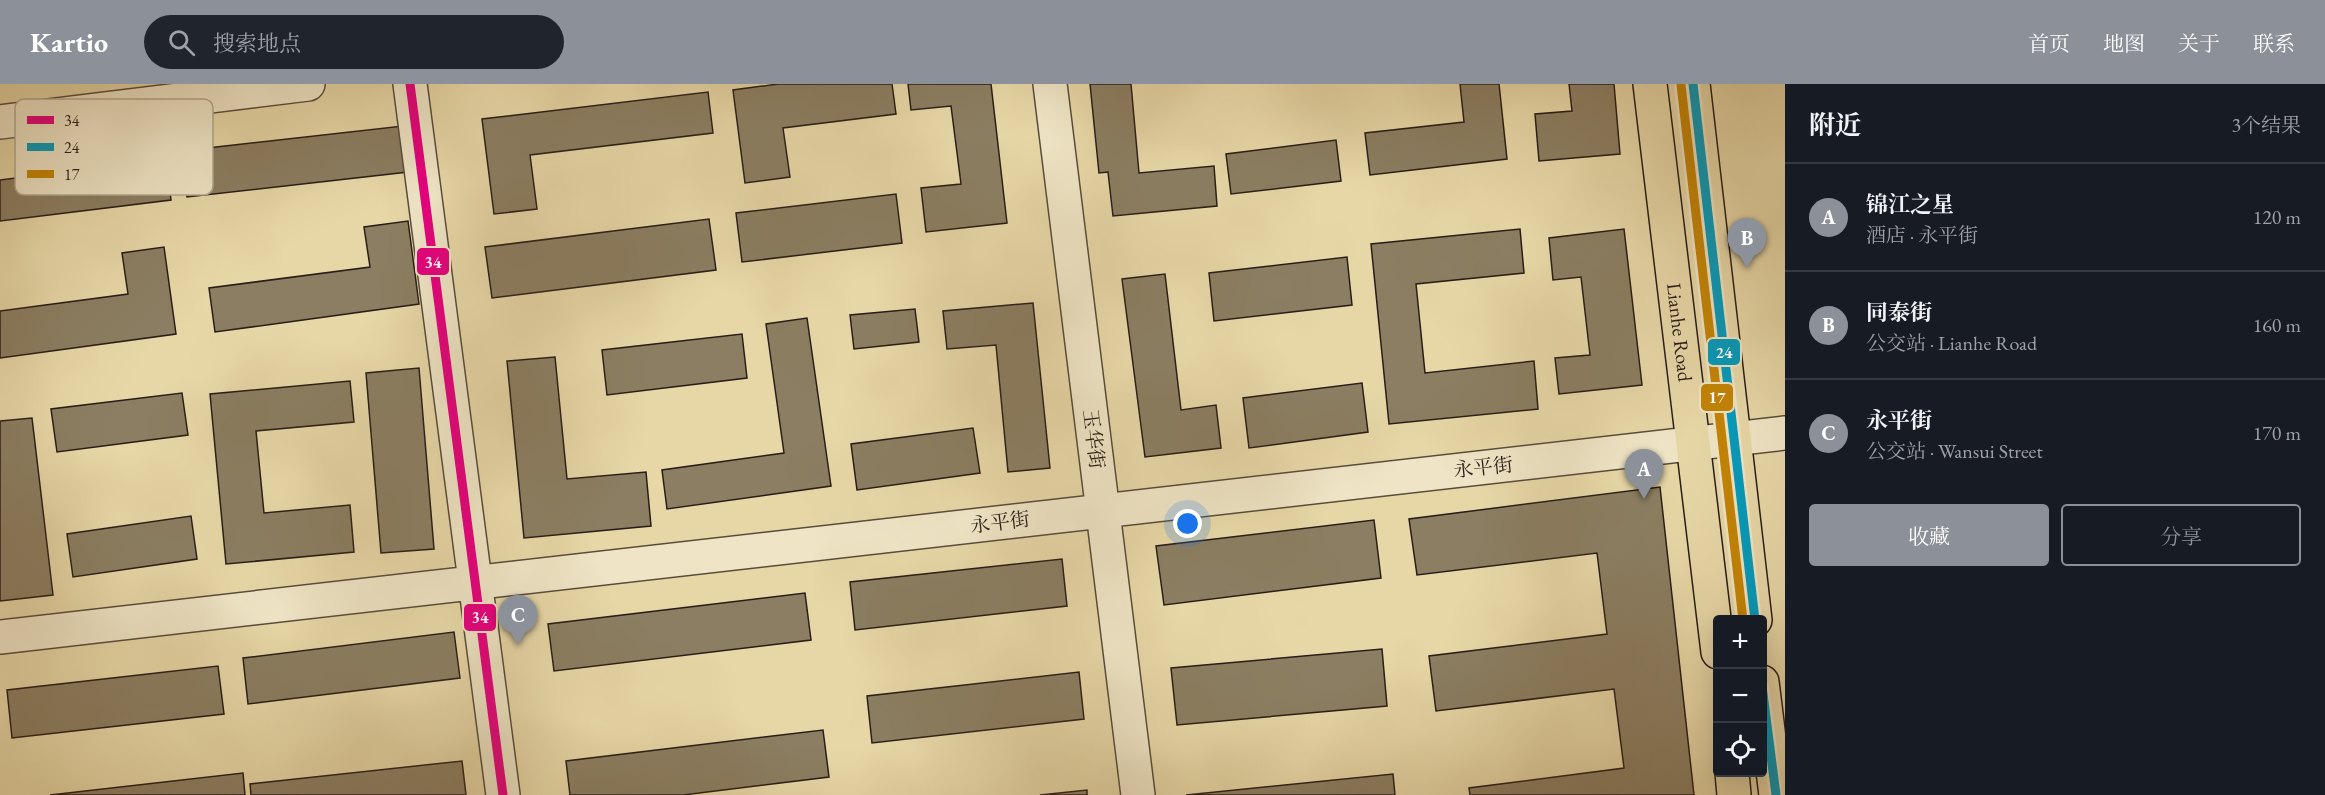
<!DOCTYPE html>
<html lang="zh">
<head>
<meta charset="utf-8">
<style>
  :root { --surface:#171b24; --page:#20242c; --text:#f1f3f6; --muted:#9ea1a6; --line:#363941; --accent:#8c9099 }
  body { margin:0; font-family:"EB Garamond","Noto Serif SC",serif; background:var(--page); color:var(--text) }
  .controls { position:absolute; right:18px; bottom:18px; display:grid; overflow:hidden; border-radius:6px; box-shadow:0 6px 24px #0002 }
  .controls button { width:54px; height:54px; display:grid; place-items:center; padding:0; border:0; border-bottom:2px solid var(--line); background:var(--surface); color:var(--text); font:30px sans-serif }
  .you { position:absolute; left:1188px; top:440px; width:21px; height:21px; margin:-15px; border:4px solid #fff; border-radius:50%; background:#1a73e8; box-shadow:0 0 0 9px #1a73e833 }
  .badge { display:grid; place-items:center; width:39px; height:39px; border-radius:50%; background:var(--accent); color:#fff; font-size:20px; font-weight:700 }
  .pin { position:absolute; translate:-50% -50px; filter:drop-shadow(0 2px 3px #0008) }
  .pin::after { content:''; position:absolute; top:32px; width:21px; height:18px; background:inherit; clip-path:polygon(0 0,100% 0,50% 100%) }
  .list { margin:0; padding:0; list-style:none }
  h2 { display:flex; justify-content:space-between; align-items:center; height:78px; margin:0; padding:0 24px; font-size:26px }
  h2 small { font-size:20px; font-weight:400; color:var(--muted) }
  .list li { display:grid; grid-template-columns:39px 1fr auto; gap:18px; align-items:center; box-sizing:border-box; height:108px; padding:0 24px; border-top:2px solid var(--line) }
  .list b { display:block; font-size:22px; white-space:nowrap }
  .list p { margin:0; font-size:20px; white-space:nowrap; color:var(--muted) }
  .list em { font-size:20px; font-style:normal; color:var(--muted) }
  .actions { display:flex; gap:12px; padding:18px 24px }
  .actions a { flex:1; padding:14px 0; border:2px solid var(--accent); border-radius:6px; text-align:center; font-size:21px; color:var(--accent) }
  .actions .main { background:var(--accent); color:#fff }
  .icon { flex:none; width:33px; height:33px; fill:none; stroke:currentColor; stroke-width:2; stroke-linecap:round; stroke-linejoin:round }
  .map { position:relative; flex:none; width:1785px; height:711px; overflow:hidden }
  header { display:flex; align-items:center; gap:36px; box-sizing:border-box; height:84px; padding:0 30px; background:var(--accent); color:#fff }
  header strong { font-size:28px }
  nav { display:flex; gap:33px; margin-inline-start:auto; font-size:21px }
  .search { width:420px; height:54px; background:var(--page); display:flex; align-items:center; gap:15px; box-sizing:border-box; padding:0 21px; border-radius:33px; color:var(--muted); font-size:22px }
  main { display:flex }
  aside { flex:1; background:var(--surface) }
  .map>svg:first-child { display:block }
  .building { fill:#8b7e62; stroke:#281d18; stroke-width:1.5 }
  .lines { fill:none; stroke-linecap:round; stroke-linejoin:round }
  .minor-casing { stroke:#584c3c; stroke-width:36 }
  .major-casing { stroke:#281d18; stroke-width:36 }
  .minor { stroke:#efe5c6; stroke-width:33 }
  .major { stroke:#e7d7a7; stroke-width:33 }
  .bus-1-casing { stroke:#efe5c6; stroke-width:14 }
  .bus-2-casing { stroke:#efe5c6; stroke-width:14 }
  .bus-3-casing { stroke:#efe5c6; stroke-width:14 }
  .bus-1 { stroke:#e5007d; stroke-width:9 }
  .bus-2 { stroke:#049bbc; stroke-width:9 }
  .bus-3 { stroke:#c38406; stroke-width:9 }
  .labels { text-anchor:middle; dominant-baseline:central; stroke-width:4.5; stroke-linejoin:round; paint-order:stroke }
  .street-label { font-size:20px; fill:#281d18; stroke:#efe5c6 }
  .key { fill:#efe5c6; stroke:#b3a992; stroke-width:1.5 }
  .key-label { font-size:16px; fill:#281d18 }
  .line-badge { stroke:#efe5c6; stroke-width:2 }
  .badge-label { font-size:16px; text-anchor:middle; font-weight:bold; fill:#fff }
</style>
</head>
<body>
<header>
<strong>Kartio</strong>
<div class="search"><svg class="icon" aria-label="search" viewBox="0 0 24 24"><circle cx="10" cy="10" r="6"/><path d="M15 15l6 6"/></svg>搜索地点</div>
<nav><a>首页</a><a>地图</a><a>关于</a><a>联系</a></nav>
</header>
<main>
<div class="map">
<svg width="1785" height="711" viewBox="0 0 1785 711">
  <rect width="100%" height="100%" fill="#e7d7a7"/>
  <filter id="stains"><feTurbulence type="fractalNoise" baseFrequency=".00333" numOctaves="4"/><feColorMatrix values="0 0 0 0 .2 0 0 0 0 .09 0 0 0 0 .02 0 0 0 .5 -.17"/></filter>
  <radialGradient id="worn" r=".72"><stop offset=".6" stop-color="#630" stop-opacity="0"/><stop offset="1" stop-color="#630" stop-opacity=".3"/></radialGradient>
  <!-- building -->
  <path class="building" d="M 778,0 L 892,0 L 896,30 L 783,44 L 790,93 L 745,99 L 733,6 Z
    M 908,0 L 991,0 L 1007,139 L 926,148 L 921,104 L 961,100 L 951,22 L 911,26 Z
    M 1090,0 L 1131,0 L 1139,89 L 1214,82 L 1217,122 L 1113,132 L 1108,88 L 1099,89 Z
    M 1460,0 L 1499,0 L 1507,75 L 1370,91 L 1365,49 L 1464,38 Z
    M 1569,0 L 1614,0 L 1620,70 L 1539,77 L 1535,30 L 1572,27 Z
    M 708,8 L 713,49 L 530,71 L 537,125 L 494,130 L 482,35 Z
    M 403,42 L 408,88 L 187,113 L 181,67 Z
    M 1336,56 L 1341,97 L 1231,110 L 1226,70 Z
    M 166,75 L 171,116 L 0,137 L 0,96 Z
    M 896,110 L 902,159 L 742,178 L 736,129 Z
    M 709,135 L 716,186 L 492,214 L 485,163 Z
    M 408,137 L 419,220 L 215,248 L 209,204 L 370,183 L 364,143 Z
    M 1520,145 L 1524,189 L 1416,200 L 1425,289 L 1534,277 L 1538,325 L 1389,340 L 1371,160 Z
    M 1624,145 L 1642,301 L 1559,310 L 1555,274 L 1590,271 L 1581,193 L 1553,196 L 1549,154 Z
    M 164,163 L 176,250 L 0,274 L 0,227 L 128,210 L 122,169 Z
    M 1347,173 L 1352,221 L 1214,237 L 1209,189 Z
    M 1165,190 L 1181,326 L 1216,321 L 1221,364 L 1145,373 L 1122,195 Z
    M 1033,219 L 1050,384 L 1008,388 L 996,261 L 947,265 L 943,227 Z
    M 915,225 L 919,258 L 854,265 L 850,231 Z
    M 807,234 L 831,402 L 667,425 L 662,386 L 784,369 L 766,240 Z
    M 742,250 L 747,294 L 607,311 L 602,266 Z
    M 555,273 L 567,395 L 646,388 L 651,442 L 524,454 L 507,277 Z
    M 419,284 L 434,465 L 381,469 L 366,289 Z
    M 350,297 L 354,338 L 256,347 L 264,429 L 350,421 L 354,468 L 226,480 L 210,310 Z
    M 1362,299 L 1368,348 L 1249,364 L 1243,314 Z
    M 182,309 L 188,351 L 57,368 L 51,325 Z
    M 32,334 L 53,511 L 0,517 L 0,337 Z
    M 973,344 L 980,389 L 857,406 L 851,360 Z
    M 1660,403 L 1694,711 L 1470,711 L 1469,704 L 1624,684 L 1614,605 L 1436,627 L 1429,572 L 1607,550 L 1597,469 L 1417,491 L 1409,435 Z
    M 191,432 L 197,475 L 73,493 L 67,450 Z
    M 1374,436 L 1381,494 L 1164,521 L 1156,462 Z
    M 1062,475 L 1067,522 L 855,546 L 850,498 Z
    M 805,509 L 811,556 L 554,587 L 548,540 Z
    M 454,548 L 460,594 L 248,620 L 243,574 Z
    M 1382,565 L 1387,622 L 1177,641 L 1171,584 Z
    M 218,582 L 224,630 L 12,654 L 7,606 Z
    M 1079,588 L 1084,635 L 872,659 L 867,612 Z
    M 823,646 L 829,693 L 683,711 L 570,711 L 566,677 Z
    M 462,677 L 466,711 L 251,711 L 250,700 Z
    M 243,689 L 245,711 L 50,711 Z
    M 1393,690 L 1395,711 L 1186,711 Z
    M 1087,706 L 1087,711 L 1040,711 Z"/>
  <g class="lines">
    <!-- minor casing -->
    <g class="minor-casing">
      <path id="minor" d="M 410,0 L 503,711
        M 1050,0 L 1138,711
        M 0,38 L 308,0
        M 0,553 L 1785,349"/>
    </g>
    <!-- major casing -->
    <g class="major-casing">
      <g id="major">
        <path id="s1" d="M 1650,0 L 1718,568"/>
        <path d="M 1693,0 L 1755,536"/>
        <path d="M 1762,598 L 1776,711"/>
        <path d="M 1732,688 L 1734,711"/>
      </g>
    </g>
    <!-- minor -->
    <use href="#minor" class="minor"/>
    <!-- major -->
    <use href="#major" class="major"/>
    <!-- bus-1 casing -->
    <g class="bus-1-casing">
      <path id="bus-1" d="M 410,0 L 503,711"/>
    </g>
    <!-- bus-2 casing -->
    <g class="bus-2-casing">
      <path id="bus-2" d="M 1693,0 L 1755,536
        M 1762,602 L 1776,711"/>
    </g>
    <!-- bus-3 casing -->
    <g class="bus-3-casing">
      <path id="bus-3" d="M 1681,1 L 1743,536"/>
    </g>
    <!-- bus-1 -->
    <use href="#bus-1" class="bus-1"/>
    <!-- bus-2 -->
    <use href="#bus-2" class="bus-2"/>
    <!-- bus-3 -->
    <use href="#bus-3" class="bus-3"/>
  </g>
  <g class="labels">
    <!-- street labels -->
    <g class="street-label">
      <text stroke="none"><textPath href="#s1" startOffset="250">Lianhe Road</textPath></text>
      <text transform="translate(1094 355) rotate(83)">玉华街</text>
      <text transform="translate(1483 383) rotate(-6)">永平街</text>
      <text transform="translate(1000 438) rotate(-7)">永平街</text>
    </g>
  </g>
  <!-- legend -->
  <rect x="15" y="15" width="198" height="96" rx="9" class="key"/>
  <rect x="27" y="32" width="27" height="8" fill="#e5007d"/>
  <rect x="27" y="59" width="27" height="8" fill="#049bbc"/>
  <rect x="27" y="86" width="27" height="8" fill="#c38406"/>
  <g class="key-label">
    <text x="64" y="42">34</text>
    <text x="64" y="69">24</text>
    <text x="64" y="96">17</text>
  </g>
  <g class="line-badge">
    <rect x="416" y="163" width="34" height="29" rx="6" fill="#e5007d"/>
    <rect x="1707" y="254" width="34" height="28" rx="6" fill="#049bbc"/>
    <rect x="1700" y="299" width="34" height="29" rx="6" fill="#c38406"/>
    <rect x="463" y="519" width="34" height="29" rx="6" fill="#e5007d"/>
  </g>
  <g class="badge-label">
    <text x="433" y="184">34</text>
    <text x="1724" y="274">24</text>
    <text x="1717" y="319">17</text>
    <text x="480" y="539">34</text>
  </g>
  <rect width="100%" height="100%" filter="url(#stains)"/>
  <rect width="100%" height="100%" fill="url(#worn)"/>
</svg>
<div class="controls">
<button>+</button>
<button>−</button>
<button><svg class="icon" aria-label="locate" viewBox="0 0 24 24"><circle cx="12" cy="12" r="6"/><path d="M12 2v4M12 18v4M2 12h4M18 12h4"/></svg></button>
</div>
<div class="you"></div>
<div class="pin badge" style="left:1644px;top:415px">A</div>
<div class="pin badge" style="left:1747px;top:184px">B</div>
<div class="pin badge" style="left:518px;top:561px">C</div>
</div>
<aside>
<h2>附近<small>3个结果</small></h2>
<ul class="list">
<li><span class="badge">A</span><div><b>锦江之星</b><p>酒店 · 永平街</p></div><em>120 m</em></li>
<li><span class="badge">B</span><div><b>同泰街</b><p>公交站 · Lianhe Road</p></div><em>160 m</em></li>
<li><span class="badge">C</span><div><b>永平街</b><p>公交站 · Wansui Street</p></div><em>170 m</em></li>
</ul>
<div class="actions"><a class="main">收藏</a><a>分享</a></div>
</aside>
</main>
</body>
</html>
